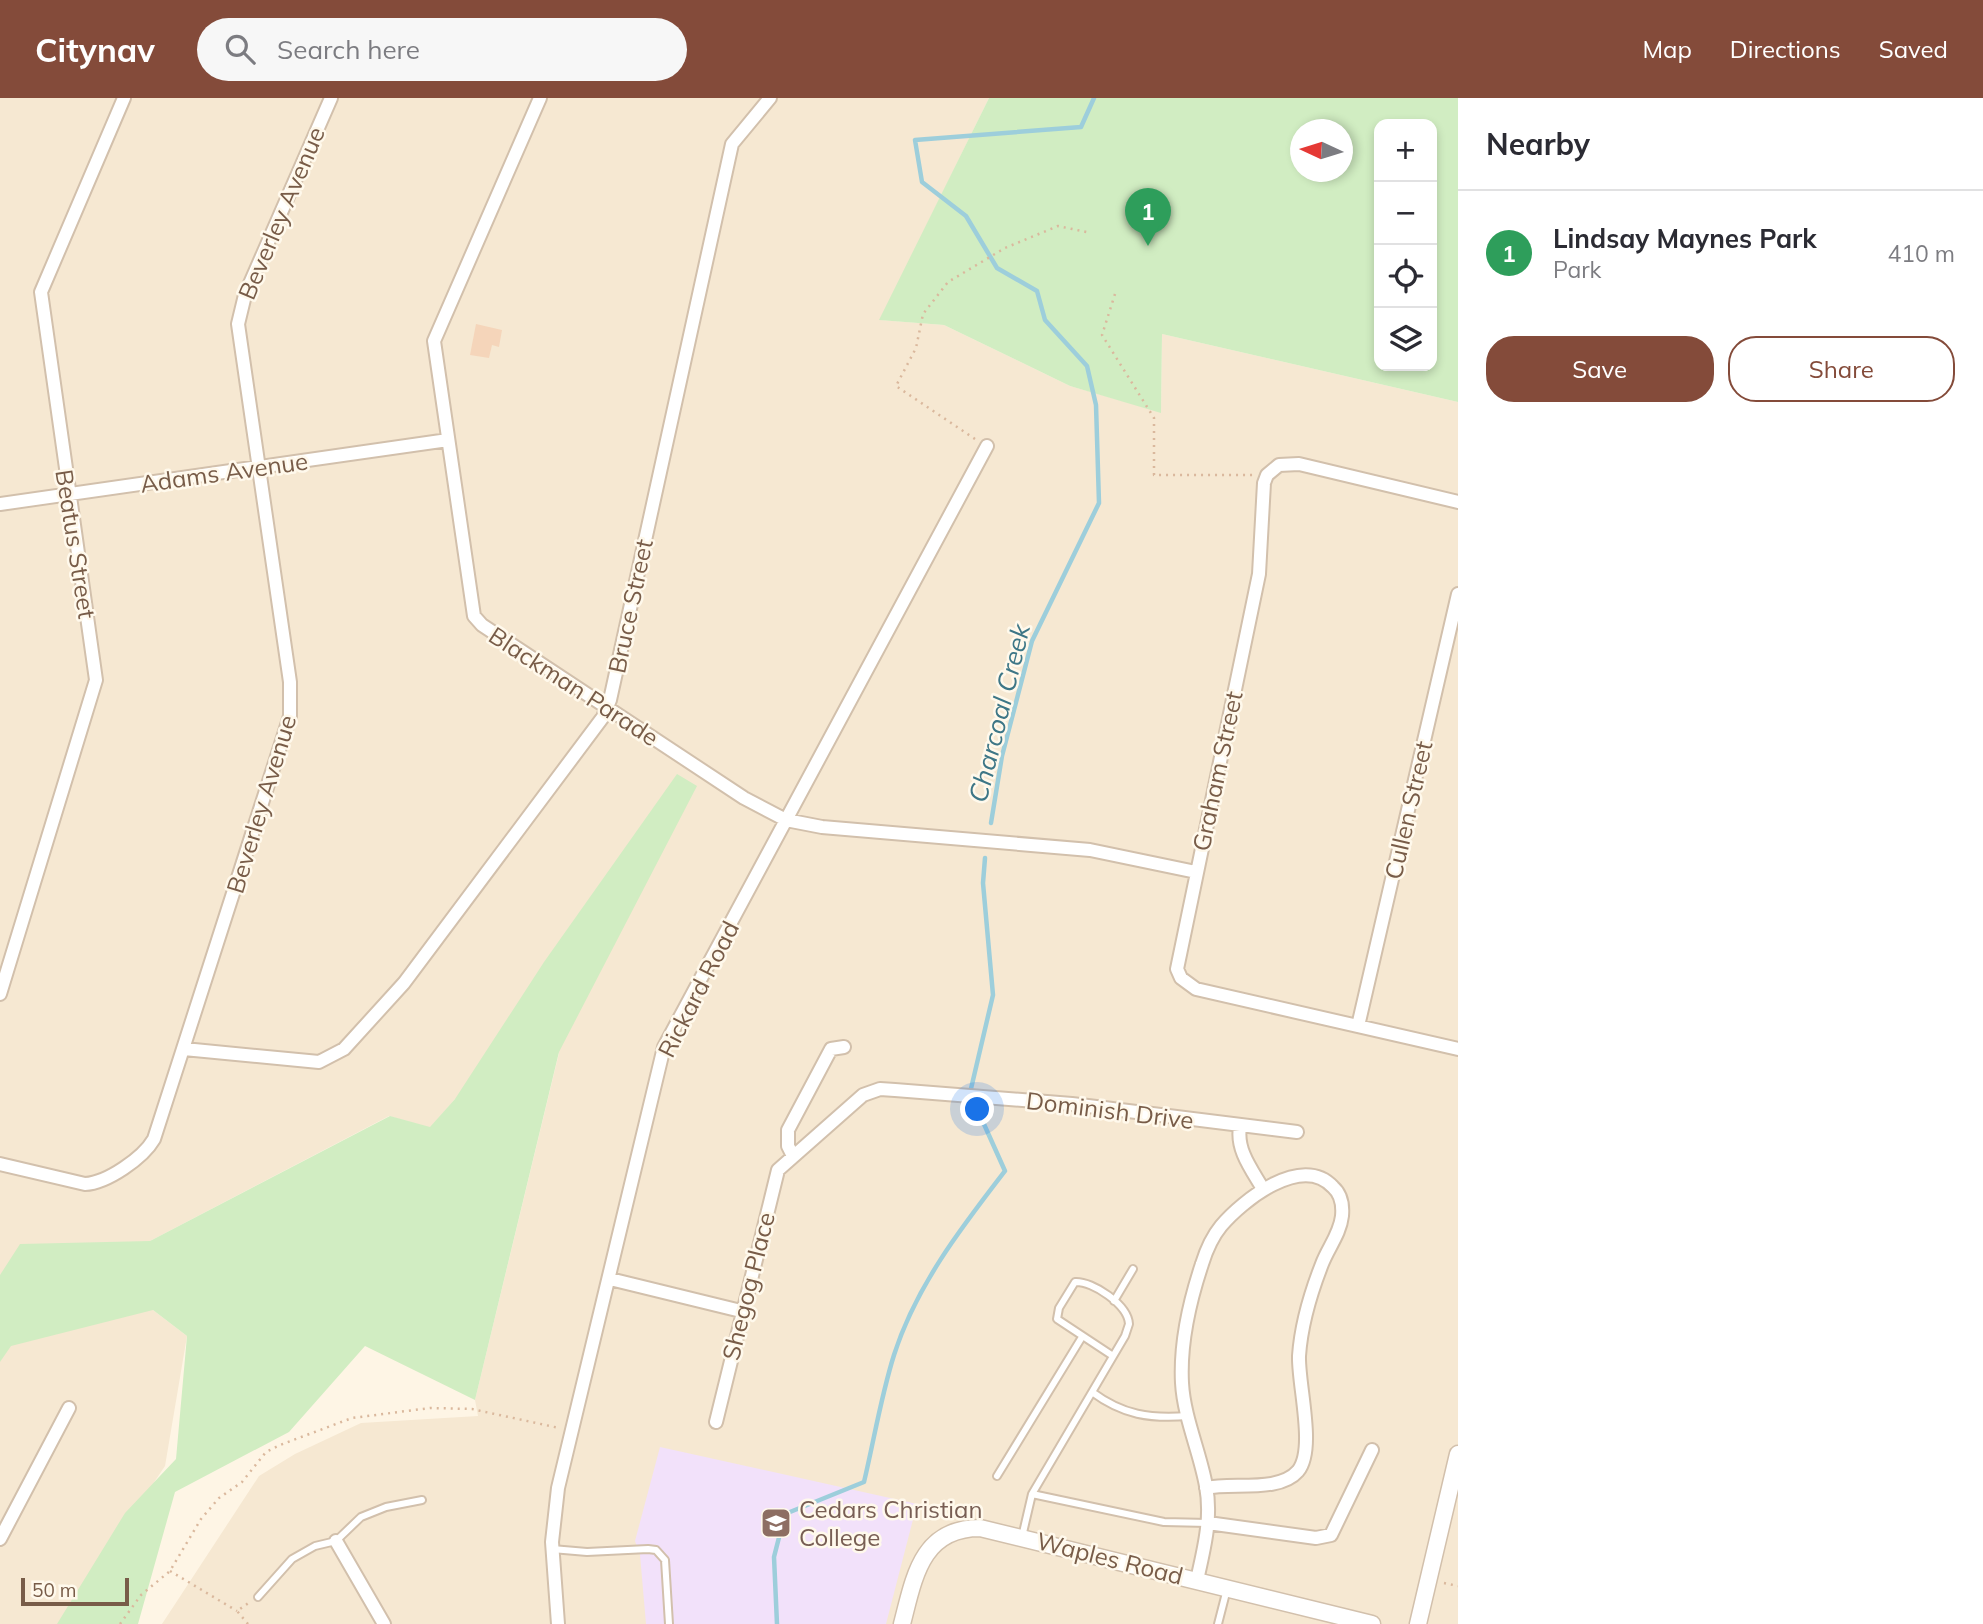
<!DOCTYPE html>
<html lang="en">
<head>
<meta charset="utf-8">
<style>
  :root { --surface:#fff; --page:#f7f7f7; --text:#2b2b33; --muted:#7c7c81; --line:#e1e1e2; --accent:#844b3a }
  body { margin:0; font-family:Mulish,sans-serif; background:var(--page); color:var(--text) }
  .controls { position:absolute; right:21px; top:21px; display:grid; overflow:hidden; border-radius:14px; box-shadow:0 4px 10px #0003 }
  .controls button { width:63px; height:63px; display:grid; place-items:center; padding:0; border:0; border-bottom:2px solid var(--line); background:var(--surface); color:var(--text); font:35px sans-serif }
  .compass { position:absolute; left:1290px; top:21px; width:63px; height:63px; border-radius:50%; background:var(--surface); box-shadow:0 4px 10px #0003; rotate:274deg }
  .scale { position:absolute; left:21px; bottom:18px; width:108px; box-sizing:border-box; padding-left:7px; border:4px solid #785c48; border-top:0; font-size:19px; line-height:24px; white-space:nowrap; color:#785c48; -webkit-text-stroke:5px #fff9ec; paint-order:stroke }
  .you { position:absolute; left:978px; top:1012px; width:24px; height:24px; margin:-18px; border:5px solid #fff; border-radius:50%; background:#1a73e8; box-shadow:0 0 0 10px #1a73e833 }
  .badge { display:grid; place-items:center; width:46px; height:46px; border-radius:50%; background:var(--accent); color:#fff; font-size:23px; font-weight:700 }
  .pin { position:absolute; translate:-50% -58px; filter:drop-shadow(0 2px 4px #0008) }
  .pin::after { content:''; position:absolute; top:37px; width:24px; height:21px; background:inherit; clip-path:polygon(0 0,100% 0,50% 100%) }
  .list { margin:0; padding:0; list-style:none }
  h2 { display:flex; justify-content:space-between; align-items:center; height:91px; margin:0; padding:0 28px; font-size:30px }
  h2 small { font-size:23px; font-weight:400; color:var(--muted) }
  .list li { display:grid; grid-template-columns:46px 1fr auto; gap:21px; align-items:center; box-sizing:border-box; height:126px; padding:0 28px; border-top:2px solid var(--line) }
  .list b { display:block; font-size:26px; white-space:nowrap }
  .list p { margin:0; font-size:23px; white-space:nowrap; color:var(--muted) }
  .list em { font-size:23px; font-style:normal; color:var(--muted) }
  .actions { display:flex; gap:14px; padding:21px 28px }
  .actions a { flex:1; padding:16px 0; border:2px solid var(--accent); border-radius:28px; text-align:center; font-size:24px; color:var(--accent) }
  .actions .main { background:var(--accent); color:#fff }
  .icon { flex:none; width:38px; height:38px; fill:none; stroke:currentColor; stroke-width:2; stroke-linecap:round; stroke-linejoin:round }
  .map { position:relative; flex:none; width:1458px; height:1526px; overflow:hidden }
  header { display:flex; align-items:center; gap:42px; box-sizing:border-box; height:98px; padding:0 35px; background:var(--accent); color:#fff }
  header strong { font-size:33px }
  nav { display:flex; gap:38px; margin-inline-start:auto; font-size:24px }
  .search { width:490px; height:63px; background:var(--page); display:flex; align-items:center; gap:18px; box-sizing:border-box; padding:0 24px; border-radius:38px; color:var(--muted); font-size:26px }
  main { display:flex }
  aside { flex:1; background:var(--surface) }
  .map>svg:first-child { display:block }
  .residential { fill:#f6e8d2 }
  .education { fill:#f2e1fa }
  .green { fill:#d1edc2; fill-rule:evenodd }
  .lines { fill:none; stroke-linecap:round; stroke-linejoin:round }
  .stream { stroke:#9dcedb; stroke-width:4.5 }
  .building { fill:#f5d5ba }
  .service-casing { stroke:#d2c0ac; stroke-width:10 }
  .minor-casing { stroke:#d2c0ac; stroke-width:16 }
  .tertiary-casing { stroke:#d2c0ac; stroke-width:19 }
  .path { stroke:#dab89d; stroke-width:2.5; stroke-dasharray:2 5; stroke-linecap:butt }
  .service { stroke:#fff; stroke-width:6 }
  .minor { stroke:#fff; stroke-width:12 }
  .tertiary { stroke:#fff; stroke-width:16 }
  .labels { text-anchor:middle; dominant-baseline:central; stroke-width:5; stroke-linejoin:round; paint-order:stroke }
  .street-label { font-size:24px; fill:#785c48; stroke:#fff9ec }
  .education-label { font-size:24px; fill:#785e54; stroke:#fff9ec; text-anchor:start }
  .water-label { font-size:26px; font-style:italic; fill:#3d7686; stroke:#fff9ec }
</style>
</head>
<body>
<header>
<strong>Citynav</strong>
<div class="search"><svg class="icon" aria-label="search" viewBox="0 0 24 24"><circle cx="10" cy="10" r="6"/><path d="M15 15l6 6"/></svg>Search here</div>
<nav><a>Map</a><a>Directions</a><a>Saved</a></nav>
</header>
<main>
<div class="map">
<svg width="1458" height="1526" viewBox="0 0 1458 1526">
  <rect width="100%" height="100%" fill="#fef5e5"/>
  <!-- residential -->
  <path class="residential" d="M 0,0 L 989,0 L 880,222 L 944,227 L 1070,288 L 1161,314 L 1162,236 L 1458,304 L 1458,1526 L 162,1526 L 259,1378 L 295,1356 L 361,1325 L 478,1318 L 475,1302 L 559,955 L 455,1001 L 430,1030 L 389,1018 L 150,1143 L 153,1212 L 187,1238 L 165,1368 L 59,1526 L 0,1526 Z"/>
  <!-- education -->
  <path class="education" d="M 660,1349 L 917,1406 L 886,1526 L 646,1526 L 640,1457 L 635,1443 Z"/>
  <!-- green -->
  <path class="green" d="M 989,0 L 1458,0 L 1458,304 L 1162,236 L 1161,315 L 1070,288 L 944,227 L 879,222 ZM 1379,26 L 1432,26 L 1432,268 L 1379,268 ZM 1300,32 L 1342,32 L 1342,74 L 1300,74 Z
    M 677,676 L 697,688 L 559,954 L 475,1302 L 365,1248 L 289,1334 L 175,1394 L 138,1526 L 57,1526 L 125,1415 L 176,1361 L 187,1238 L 153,1212 L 11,1248 L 0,1264 L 0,1177 L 20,1146 L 150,1143 L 390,1018 L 430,1029 L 455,1001 L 544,864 Z"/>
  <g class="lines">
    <!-- stream -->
    <path class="stream" d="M 991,725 L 1002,658 L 1032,543 L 1099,405 L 1096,307 L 1087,268 L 1045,222 L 1037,193 L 997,170 L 966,118 L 922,84 L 915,42 L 1081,29 L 1094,0
      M 777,1526 L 774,1459 L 785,1416 L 864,1384 C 874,1342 881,1298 894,1257 C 916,1188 961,1130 1005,1073 L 970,995 L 993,897 L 983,785 L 985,760"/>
  </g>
  <!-- building -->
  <path class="building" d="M 476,226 L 502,232 L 499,249 L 492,247 L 489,260 L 470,257 Z"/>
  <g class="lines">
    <!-- service casing -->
    <g class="service-casing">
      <path id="service" d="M 1114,1203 L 1133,1171
        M 1113,1258 L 1057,1221 L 1059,1210 L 1075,1184 C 1093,1183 1128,1207 1129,1226 L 1125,1238 L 1032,1396 L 1164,1424 L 1208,1425
        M 1092,1294 C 1123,1317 1150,1321 1188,1318
        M 997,1378 L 1082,1239
        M 1022,1439 L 1032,1396
        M 552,1451 L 587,1454 L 648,1451 L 656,1452 L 665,1462 L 669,1526
        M 258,1499 L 292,1461 L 315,1448 L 336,1443 L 361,1419 L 386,1409 L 422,1402
        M 1218,1526 L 1227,1491"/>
    </g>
    <!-- minor casing -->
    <g class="minor-casing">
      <path id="minor" d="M 540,0 L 434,243 L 474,518 L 482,527 L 744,700 L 786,722 L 822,729 L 1090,752 L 1196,774
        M 1458,404 L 1299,366 L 1279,367 L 1267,377 L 1264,385 L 1259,476 L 1177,871 L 1181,880 L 1196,891 L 1458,951
        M 0,406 L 448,342
        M 0,896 L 96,582 L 41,194 L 124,0
        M 1358,928 L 1458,496
        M 184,951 L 319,964 L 344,951 L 404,885 L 603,619 L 610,602 L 732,46 L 770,0
        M 1240,1029 C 1236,1052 1252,1072 1263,1091
        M 793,1058 L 788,1048 L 788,1032 L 831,951 L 844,949
        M 0,1066 L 85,1086 C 107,1085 143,1060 154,1041 L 290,618 L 290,584 L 238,226 L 245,197 L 331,0
        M 610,1181 L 741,1213
        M 716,1324 L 778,1072 L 863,997 L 880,991 L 895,992 L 1072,1006 L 1297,1034
        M 1208,1425 L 1316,1440 L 1331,1437 L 1372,1352
        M 0,1441 L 69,1310
        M 336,1443 L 384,1526
        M 1197,1482 C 1204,1451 1212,1420 1206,1388 C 1200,1354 1184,1320 1182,1285 C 1180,1247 1190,1202 1202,1166 C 1206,1153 1212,1139 1221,1128 C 1242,1103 1302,1055 1333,1089 C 1341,1096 1343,1107 1342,1118 C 1340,1136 1328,1150 1322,1166 C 1311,1194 1301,1229 1299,1258 C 1298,1287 1316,1351 1298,1373 C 1279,1395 1232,1384 1206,1390
        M 558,1526 L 552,1444 L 558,1390 L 664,949 L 987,348"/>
    </g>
    <!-- tertiary casing -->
    <g class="tertiary-casing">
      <path id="tertiary" d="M 902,1526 C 914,1480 921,1430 980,1430 L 1372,1526
        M 1418,1526 L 1458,1356"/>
    </g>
    <!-- path -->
    <path class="path" d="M 1115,196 L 1102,237 L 1154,320 L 1154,377 L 1253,377
      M 975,341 L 896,288 L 916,250 L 923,216 L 948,184 L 1005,150 L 1058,128 L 1091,135
      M 170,1473 L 237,1513
      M 1444,1485 L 1458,1488
      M 120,1526 L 141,1497 L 170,1473 L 201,1421 L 219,1400 L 242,1384 L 266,1354 L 280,1347 L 352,1320 L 430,1310 L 472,1311 L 559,1330
      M 248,1526 L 237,1513 L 250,1504"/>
    <!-- service -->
    <use href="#service" class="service"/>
    <!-- minor -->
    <use href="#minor" class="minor"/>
    <!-- tertiary -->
    <use href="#tertiary" class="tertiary"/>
  </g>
  <!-- icons -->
  <defs>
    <g id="school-square" transform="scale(1.575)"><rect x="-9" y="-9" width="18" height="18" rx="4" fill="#8d6e63" stroke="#fff9ec"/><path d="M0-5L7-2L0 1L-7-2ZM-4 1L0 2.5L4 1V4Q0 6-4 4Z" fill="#fff"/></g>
  </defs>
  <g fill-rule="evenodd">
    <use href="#school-square" x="776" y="1425"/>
  </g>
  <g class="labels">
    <!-- street labels -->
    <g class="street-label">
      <text transform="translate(281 115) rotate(-67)">Beverley Avenue</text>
      <text transform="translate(224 374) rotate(-8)">Adams Avenue</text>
      <text transform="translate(76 446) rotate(81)">Beatus Street</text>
      <text transform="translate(630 508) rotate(-78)">Bruce Street</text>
      <text transform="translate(574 588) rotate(33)">Blackman Parade</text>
      <text transform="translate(1217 673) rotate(-78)">Graham Street</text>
      <text transform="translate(261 706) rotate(-73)">Beverley Avenue</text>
      <text transform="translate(1408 712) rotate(-77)">Cullen Street</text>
      <text transform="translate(698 891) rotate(-63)">Rickard Road</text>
      <text transform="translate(1110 1012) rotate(7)">Dominish Drive</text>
      <text transform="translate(748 1188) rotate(-76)">Shegog Place</text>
      <text transform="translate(1110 1460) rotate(14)">Waples Road</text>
    </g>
    <!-- education labels -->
    <g class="education-label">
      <text x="799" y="1411">Cedars Christian<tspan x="799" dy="28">College</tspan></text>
    </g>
    <!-- water labels -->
    <g class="water-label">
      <text transform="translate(999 615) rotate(-76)">Charcoal Creek</text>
    </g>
  </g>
</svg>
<div class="controls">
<button>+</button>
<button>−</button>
<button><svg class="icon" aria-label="locate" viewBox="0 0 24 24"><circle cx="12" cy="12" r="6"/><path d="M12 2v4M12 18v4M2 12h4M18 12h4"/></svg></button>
<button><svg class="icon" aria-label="layers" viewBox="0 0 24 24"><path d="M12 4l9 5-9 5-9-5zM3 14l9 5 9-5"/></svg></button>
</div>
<svg class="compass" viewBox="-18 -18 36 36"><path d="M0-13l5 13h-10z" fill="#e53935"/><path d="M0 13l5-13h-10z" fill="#7c7c81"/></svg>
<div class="scale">50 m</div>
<div class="you"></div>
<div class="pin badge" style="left:1148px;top:148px;background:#2e9e5b">1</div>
</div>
<aside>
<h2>Nearby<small></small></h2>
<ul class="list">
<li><span class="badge" style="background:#2e9e5b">1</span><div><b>Lindsay Maynes Park</b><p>Park</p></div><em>410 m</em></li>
</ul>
<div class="actions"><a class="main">Save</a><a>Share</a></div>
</aside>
</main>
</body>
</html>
